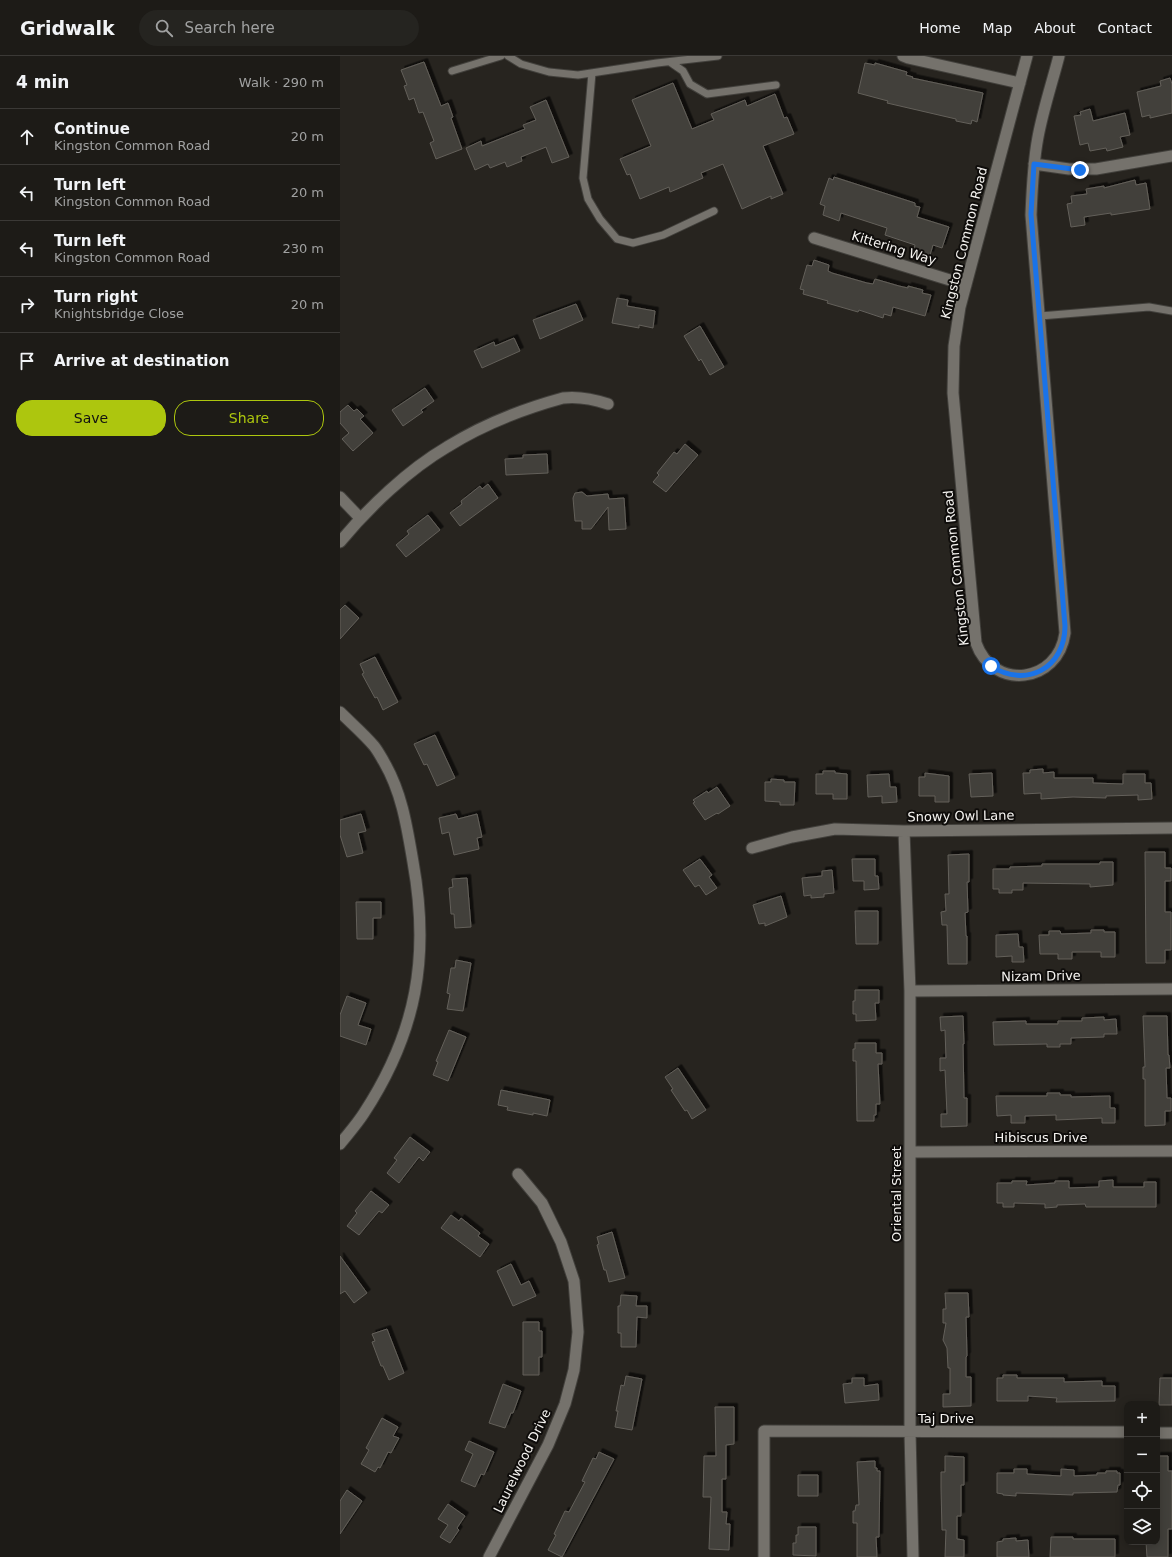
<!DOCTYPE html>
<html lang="en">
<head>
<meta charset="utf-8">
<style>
  :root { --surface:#1d1b17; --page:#252420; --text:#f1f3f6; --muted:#a0a1a1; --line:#3b3936; --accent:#adc60e }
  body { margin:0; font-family:"DejaVu Sans",sans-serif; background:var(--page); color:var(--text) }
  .controls { position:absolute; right:12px; bottom:12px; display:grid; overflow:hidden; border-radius:8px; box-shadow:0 2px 10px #0003 }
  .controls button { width:36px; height:36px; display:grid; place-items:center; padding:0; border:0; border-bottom:1px solid var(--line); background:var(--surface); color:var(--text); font:20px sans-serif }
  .stop { position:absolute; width:12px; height:12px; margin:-9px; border:3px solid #1a73e8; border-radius:50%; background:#fff }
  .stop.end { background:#1a73e8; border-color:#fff; box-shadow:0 1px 4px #0008 }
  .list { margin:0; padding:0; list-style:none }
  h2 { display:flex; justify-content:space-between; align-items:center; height:52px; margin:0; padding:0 16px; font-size:17px }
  h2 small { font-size:13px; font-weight:400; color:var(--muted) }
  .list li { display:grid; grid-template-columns:26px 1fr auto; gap:12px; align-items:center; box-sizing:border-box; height:56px; padding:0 16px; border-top:1px solid var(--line) }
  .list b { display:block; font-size:15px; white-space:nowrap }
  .list p { margin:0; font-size:13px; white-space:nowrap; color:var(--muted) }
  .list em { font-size:13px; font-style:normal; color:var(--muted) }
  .actions { display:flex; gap:8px; padding:12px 16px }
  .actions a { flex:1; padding:9px 0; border:1px solid var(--accent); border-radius:16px; text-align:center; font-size:14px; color:var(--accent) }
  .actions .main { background:var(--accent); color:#111 }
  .icon { flex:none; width:22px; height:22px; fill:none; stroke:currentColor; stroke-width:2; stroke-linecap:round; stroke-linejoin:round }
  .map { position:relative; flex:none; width:832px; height:1501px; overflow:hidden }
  header { display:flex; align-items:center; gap:24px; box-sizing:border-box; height:56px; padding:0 20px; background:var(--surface); border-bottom:1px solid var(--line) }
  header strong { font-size:19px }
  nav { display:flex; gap:22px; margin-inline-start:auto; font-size:14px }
  .search { width:280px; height:36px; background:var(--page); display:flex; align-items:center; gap:10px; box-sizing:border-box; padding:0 14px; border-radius:22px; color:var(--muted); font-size:15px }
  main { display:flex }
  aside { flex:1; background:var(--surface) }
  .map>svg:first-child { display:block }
  .building { fill:#423f3a; stroke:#63605a; filter:url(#shadow) }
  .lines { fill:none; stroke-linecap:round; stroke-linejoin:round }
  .service-casing { stroke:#42403c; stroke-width:9 }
  .minor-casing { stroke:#42403c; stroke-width:13 }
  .service { stroke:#75726c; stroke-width:7 }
  .minor { stroke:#75726c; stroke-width:11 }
  .route { stroke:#1a73e8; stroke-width:5 }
  .labels { text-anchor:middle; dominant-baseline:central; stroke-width:4; stroke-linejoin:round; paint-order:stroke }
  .street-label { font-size:13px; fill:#f5f3f0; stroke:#0f0d0b }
</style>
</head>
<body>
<header>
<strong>Gridwalk</strong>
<div class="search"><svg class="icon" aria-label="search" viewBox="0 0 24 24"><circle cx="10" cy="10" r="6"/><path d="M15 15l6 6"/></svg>Search here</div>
<nav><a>Home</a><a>Map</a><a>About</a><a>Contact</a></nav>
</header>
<main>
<aside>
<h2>4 min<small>Walk · 290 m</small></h2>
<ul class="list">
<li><svg class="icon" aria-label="ahead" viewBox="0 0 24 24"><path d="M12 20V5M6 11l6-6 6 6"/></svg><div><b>Continue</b><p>Kingston Common Road</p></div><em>20 m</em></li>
<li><svg class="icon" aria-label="left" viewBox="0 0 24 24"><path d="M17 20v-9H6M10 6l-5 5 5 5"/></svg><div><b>Turn left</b><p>Kingston Common Road</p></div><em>20 m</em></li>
<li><svg class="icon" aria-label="left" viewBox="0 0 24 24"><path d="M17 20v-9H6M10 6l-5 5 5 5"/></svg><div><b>Turn left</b><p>Kingston Common Road</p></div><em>230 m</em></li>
<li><svg class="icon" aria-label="right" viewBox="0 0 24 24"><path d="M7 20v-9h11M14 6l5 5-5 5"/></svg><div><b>Turn right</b><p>Knightsbridge Close</p></div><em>20 m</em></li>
<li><svg class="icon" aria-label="arrive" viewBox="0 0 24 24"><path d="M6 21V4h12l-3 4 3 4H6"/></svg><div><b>Arrive at destination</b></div></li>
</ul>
<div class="actions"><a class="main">Save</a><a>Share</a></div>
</aside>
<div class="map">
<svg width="832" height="1501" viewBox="0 0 832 1501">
  <defs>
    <filter id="shadow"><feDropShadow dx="3.5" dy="-3.5" stdDeviation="0" flood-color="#0009"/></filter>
  </defs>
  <rect width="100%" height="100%" fill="#27241f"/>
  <!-- building -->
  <path class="building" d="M 84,6 L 101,50 L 108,47 L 113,61 L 111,62 L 122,93 L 96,103 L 90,87 L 94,85 L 83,56 L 79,57 L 74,42 L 69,44 L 64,30 L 67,29 L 61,14 Z
    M 525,7 L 535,9 L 535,7 L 567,16 L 566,19 L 573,21 L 572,22 L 643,37 L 637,66 L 632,64 L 631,68 L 616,65 L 616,63 L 547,47 L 548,45 L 518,37 Z
    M 830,22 L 832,28 L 832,57 L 810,62 L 810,59 L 802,61 L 797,36 L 821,30 L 820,25 Z
    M 333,27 L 352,73 L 374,64 L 371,58 L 405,44 L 407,50 L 435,38 L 444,62 L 447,61 L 454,78 L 423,90 L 443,138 L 431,143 L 431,140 L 402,153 L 383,108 L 361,117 L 363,122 L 330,136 L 329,131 L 300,143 L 290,118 L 287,119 L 280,103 L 311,90 L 292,44 Z
    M 206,44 L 229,101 L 212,107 L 206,91 L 181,101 L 182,105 L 167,111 L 165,106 L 150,112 L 148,108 L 135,114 L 126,92 L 141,85 L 142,90 L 185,73 L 183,69 L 196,64 L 190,51 Z
    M 750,53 L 753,65 L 785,57 L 790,79 L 780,81 L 783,91 L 767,95 L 766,92 L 750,95 L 748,87 L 740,89 L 734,60 L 741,59 L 740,56 Z
    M 494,121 L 575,147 L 575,150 L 580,151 L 577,161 L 609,171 L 602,192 L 593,189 L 590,199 L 574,193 L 575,189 L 545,179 L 547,172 L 501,157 L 499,165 L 483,159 L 485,150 L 480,148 L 489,122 L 493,124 Z
    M 795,124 L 796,129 L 806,127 L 810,153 L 771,159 L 771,157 L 744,161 L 745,169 L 731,171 L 727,148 L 732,147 L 731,140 L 747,138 L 746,133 L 764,130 L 764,132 Z
    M 474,204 L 489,209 L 488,215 L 492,217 L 527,227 L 533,228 L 535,223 L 559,230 L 568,232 L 568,230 L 583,234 L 582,237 L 591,239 L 585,260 L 553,251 L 551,260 L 544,258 L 543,262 L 519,254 L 518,256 L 487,247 L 488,245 L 463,238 L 464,234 L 460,233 L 467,209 L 472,210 Z
    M 277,242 L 288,244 L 287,250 L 315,255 L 313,272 L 299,269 L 299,272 L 272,267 Z
    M 236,248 L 243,264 L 200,283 L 193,264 Z
    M 360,270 L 384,311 L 370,319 L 361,303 L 359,305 L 344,280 Z
    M 174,282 L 180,295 L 142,312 L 134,295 L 154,286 L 155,290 Z
    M 85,332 L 94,345 L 81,354 L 83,356 L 63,370 L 52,354 Z
    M 8,349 L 14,355 L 17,353 L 24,360 L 20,363 L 33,377 L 13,395 L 2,383 L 9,377 L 0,367 L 0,356 Z
    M 345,388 L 358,399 L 326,436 L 313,426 L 319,419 L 317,417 L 334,396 L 337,398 Z
    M 207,398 L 208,417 L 166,419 L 165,403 L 183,402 L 183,399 Z
    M 148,428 L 158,442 L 120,470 L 110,457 L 122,448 L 121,445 L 140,430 L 142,433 Z
    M 242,436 L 247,440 L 268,438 L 269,443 L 284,442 L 286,473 L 269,474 L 268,451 L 251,473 L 242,473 L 242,465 L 235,465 L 233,442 L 235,437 Z
    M 88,459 L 100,474 L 66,501 L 56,489 L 69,478 L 67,475 Z
    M 5,549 L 19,562 L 0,583 L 0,554 Z
    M 35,601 L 58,646 L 43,654 L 37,641 L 35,642 L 22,618 L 24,617 L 20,608 Z
    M 95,679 L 115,722 L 97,730 L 87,708 L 84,709 L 74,688 Z
    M 703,713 L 703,717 L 714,716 L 714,722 L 753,722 L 753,727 L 783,728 L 783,718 L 805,718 L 805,727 L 811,727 L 812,743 L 798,744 L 798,739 L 766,740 L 766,742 L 733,741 L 701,743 L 701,737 L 684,738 L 683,717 L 690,717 L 690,714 Z
    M 483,715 L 495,715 L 495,717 L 507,718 L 507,743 L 493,743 L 493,738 L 476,738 L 476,718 L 483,718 Z
    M 585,717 L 609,720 L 609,746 L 595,746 L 595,740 L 579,740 L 579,721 L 585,721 Z
    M 652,717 L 653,740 L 631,741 L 629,718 Z
    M 549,718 L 550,731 L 556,731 L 557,746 L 542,747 L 542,740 L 528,741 L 527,719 Z
    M 431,723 L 444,724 L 444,726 L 455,726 L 454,749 L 440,749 L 440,746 L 425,745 L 425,726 L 431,726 Z
    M 377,731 L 390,750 L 378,758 L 377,757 L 365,764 L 353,747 L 355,746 L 353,744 L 367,735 L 368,737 Z
    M 21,758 L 26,775 L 18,777 L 23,797 L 7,801 L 0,779 L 0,764 Z
    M 116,758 L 118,763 L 137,758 L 142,781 L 137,782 L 139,793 L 114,799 L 109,776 L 102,778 L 99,762 Z
    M 805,796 L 825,796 L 825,812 L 831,812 L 831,825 L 825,825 L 825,856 L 831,856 L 831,894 L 825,894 L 825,907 L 806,907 Z
    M 629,798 L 629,826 L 627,826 L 628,856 L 625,857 L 626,880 L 627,880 L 627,908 L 608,908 L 607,869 L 602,869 L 601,856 L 606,855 L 605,838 L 609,838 L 608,799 Z
    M 360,803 L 372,819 L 369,821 L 377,832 L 366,839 L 359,829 L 355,831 L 343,814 Z
    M 512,803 L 535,803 L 535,820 L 538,820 L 539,833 L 524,834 L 524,825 L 513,825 Z
    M 760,806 L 773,806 L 773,829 L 750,831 L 750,828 L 683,827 L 683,834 L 672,834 L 672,837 L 659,837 L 659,833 L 653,833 L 653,813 L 670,813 L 670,811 L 702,810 L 702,808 L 760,808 Z
    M 492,814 L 494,837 L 484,838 L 484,841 L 471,842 L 471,839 L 464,840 L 462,822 L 482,820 L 482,815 Z
    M 127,822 L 131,871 L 115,872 L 114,858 L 111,858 L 109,832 L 113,831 L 112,823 Z
    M 441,840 L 447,861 L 425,870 L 425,867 L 419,868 L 413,849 Z
    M 16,846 L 41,846 L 41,862 L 33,862 L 33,883 L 17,883 Z
    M 515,855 L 538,855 L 538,888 L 516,888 Z
    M 751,874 L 764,874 L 764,876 L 775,876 L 775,901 L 761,901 L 761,896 L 732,896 L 732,903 L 718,903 L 718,898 L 700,898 L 699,879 L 709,879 L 709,875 L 720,875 L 721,878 L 751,877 Z
    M 678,878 L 679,891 L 683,891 L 684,906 L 672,906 L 672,900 L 656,901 L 656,879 Z
    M 116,904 L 131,907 L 123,955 L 107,953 L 110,938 L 107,937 L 111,912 L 115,912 Z
    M 515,934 L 539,934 L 539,947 L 535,947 L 536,964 L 516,965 L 516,958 L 513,958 L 513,945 L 515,945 Z
    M 7,940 L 26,947 L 18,969 L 31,973 L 26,989 L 0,980 L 0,959 Z
    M 623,960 L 624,988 L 623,988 L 624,1042 L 627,1042 L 627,1070 L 601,1071 L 601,1058 L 607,1058 L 605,1014 L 600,1015 L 600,1002 L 606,1002 L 605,974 L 601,975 L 600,961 Z
    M 803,960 L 827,960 L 828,999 L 829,999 L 830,1012 L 826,1012 L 827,1042 L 831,1042 L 831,1055 L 825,1055 L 825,1069 L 805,1070 L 805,1023 L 803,1023 L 803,1011 L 805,1011 Z
    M 764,961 L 764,964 L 776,963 L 777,978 L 764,978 L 764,981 L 731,982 L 731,988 L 720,988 L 720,991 L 707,991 L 707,988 L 654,989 L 653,966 L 686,965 L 686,968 L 718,968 L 718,965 L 742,965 L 742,962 Z
    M 109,974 L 126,981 L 108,1025 L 93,1019 L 98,1006 L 96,1005 Z
    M 515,987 L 536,987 L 536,997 L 542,997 L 542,1008 L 538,1008 L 540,1048 L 536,1048 L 536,1059 L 534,1059 L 534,1065 L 517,1065 L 516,1005 L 513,1005 L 513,993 L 515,993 Z
    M 338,1012 L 366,1054 L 352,1063 L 347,1054 L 345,1055 L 331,1034 L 333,1033 L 325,1021 Z
    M 161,1034 L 210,1044 L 207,1060 L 193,1057 L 193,1059 L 167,1054 L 168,1051 L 158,1049 Z
    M 707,1037 L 720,1037 L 720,1039 L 731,1039 L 731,1041 L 770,1040 L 770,1052 L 775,1052 L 775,1067 L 762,1067 L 762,1062 L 716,1064 L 716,1059 L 685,1060 L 685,1067 L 671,1067 L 671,1059 L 657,1060 L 656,1040 L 707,1040 Z
    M 70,1081 L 90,1096 L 83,1105 L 79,1101 L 59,1127 L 47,1117 L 57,1104 L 54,1102 Z
    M 773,1124 L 773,1131 L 804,1131 L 804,1126 L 816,1126 L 816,1151 L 746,1151 L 745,1148 L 717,1149 L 717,1151 L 705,1152 L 705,1148 L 674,1147 L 674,1151 L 663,1151 L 663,1147 L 657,1147 L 657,1127 L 672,1127 L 672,1125 L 687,1125 L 686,1129 L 715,1127 L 715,1125 L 729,1125 L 729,1132 L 759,1131 L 759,1125 Z
    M 31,1135 L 49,1149 L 42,1157 L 39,1155 L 19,1179 L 7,1170 L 17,1157 L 15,1155 Z
    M 111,1159 L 119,1165 L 121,1162 L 140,1177 L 138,1180 L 149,1188 L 140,1201 L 101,1172 Z
    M 272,1176 L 285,1222 L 269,1226 L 266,1214 L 264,1214 L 257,1189 L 259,1188 L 257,1181 Z
    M 0,1200 L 27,1237 L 14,1247 L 5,1235 L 0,1238 Z
    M 171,1208 L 181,1229 L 189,1225 L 196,1240 L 173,1250 L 157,1215 Z
    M 605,1237 L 628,1237 L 629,1261 L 626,1261 L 627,1300 L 626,1301 L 626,1321 L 631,1321 L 631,1350 L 603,1351 L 603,1338 L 610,1338 L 610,1312 L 608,1312 L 607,1292 L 603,1284 L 606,1267 L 603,1267 L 603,1253 L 606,1253 Z
    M 281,1239 L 297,1240 L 296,1250 L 307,1250 L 307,1262 L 297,1261 L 296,1291 L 281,1291 L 281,1277 L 278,1277 L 278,1250 L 280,1250 Z
    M 183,1266 L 199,1266 L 199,1275 L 202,1275 L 202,1301 L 199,1301 L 199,1319 L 183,1319 Z
    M 47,1273 L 64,1317 L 49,1324 L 43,1310 L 41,1310 L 32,1286 L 35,1285 L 32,1278 Z
    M 663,1319 L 677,1319 L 677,1322 L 724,1322 L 724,1326 L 762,1325 L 762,1330 L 775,1330 L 775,1345 L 716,1346 L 717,1342 L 688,1340 L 688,1345 L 657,1345 L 657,1322 L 663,1322 Z
    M 286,1320 L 302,1323 L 292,1374 L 275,1371 L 278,1355 L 276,1355 L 281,1329 L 284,1330 Z
    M 512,1322 L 524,1322 L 524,1330 L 538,1328 L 539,1344 L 505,1347 L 503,1328 L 512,1327 Z
    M 820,1322 L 832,1322 L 832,1349 L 819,1349 Z
    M 163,1328 L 181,1335 L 173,1357 L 171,1357 L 165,1372 L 149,1367 Z
    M 375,1351 L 394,1351 L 394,1388 L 386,1389 L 386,1423 L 382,1423 L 382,1456 L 387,1456 L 386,1468 L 390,1468 L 389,1494 L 369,1493 L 371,1441 L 363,1441 L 364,1400 L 376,1400 Z
    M 42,1362 L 58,1371 L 53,1380 L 59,1382 L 51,1397 L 48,1396 L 40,1412 L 38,1411 L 35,1416 L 21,1408 L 29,1394 L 26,1392 Z
    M 129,1385 L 154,1396 L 144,1419 L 141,1418 L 135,1431 L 121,1425 L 133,1398 L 125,1394 Z
    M 259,1396 L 274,1403 L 222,1501 L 208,1494 L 216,1479 L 214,1478 L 225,1455 L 229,1456 L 245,1426 L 242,1425 L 253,1402 L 256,1403 Z
    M 605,1400 L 624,1401 L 624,1429 L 621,1429 L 621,1460 L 617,1460 L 617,1483 L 624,1484 L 624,1501 L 605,1501 L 606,1474 L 602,1474 L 601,1432 L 601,1416 L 605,1416 Z
    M 817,1400 L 828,1400 L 828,1415 L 832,1415 L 832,1473 L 828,1473 L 828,1501 L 807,1501 L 806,1486 L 817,1486 L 818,1482 L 819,1459 L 817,1459 Z
    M 535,1405 L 535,1412 L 537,1412 L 537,1415 L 540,1415 L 539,1481 L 536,1481 L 537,1501 L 517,1501 L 517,1467 L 513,1467 L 513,1455 L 515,1455 L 516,1449 L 519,1449 L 517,1406 Z
    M 674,1413 L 687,1413 L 687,1418 L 721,1420 L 721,1413 L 734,1414 L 734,1420 L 757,1419 L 757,1417 L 766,1417 L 766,1415 L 777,1415 L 777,1417 L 780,1417 L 780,1429 L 778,1429 L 777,1436 L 733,1437 L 733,1439 L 676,1437 L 676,1440 L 663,1439 L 663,1438 L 657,1437 L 657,1417 L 674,1417 Z
    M 458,1419 L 478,1419 L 478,1440 L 458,1440 Z
    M 7,1434 L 22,1445 L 0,1478 L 0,1445 Z
    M 108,1448 L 125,1460 L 117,1472 L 119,1474 L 110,1487 L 100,1481 L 108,1469 L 98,1463 Z
    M 458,1471 L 476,1471 L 476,1500 L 453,1499 L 453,1487 L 456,1487 L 456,1479 L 458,1479 Z
    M 711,1481 L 733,1481 L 733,1483 L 775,1483 L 775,1501 L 710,1501 Z
    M 676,1482 L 676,1485 L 688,1484 L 689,1501 L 657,1501 L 657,1486 L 663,1485 L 663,1483 Z"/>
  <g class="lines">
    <!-- service casing -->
    <g class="service-casing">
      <path id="service" d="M 168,0 L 181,8 L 209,16 L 238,19 L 317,7 L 378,0
        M 330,6 L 343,15 L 350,28 L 367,38 L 436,29
        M 112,15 L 161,0
        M 252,17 L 243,122 L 248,143 L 260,163 L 277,183 L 293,187 L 323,179 L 374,155
        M 700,260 L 809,251 L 832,255"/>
    </g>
    <!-- minor casing -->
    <g class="minor-casing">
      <path id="minor" d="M 563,0 L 568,2 L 680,27
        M 687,0 L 620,251 L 614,290 L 613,337 L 636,587 C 653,635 718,628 725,577 L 691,159 C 692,133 693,107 698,81 C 703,54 712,27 719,0
        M 694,108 L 729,113 L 756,113 L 832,100
        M 474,182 L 626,229
        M 0,441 L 20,462
        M 0,486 C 29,451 68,414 107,391 C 142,369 183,353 223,342 C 239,340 253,343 268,348
        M 0,656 C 11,667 24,678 34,690 C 38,695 41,701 44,706 C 62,737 67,771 73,806 C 90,900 77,976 24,1057 C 17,1068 8,1078 0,1088
        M 564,775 L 570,935 L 570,1376 L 573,1501
        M 412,792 L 452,781 L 495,773 L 564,775 L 832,772
        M 570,935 L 832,933
        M 570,1096 L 832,1095
        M 817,1377 L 832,1377
        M 149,1501 L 208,1389 L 225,1348 L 234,1314 L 238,1276 L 234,1225 L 221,1186 L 202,1147 L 178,1118
        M 424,1501 L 424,1375 L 787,1376"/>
    </g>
    <!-- service -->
    <use href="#service" class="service"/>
    <!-- minor -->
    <use href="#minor" class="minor"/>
  </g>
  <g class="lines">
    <!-- route -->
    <path class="route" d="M 651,610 C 686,633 725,612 725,570 L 691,158 L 694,108 L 740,114"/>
  </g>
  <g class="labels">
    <!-- street labels -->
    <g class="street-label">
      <text transform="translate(624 187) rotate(-76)">Kingston Common Road</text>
      <text transform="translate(554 192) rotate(17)">Kittering Way</text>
      <text transform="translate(616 512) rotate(-96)">Kingston Common Road</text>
      <text transform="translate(621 760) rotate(-1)">Snowy Owl Lane</text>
      <text transform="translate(701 920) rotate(-1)">Nizam Drive</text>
      <text x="701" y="1081">Hibiscus Drive</text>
      <text transform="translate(556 1138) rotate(-90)">Oriental Street</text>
      <text x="606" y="1362">Taj Drive</text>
      <text transform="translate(182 1405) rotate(-64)">Laurelwood Drive</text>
    </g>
  </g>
</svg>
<div class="controls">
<button>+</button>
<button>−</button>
<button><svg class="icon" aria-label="locate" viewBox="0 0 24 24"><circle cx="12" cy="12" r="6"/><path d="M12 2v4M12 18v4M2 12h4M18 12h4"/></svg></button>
<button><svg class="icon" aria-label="layers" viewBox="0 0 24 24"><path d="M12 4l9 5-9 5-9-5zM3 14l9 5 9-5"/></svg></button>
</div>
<div class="stop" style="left:651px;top:610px"></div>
<div class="stop end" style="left:740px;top:114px"></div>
</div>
</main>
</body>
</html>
